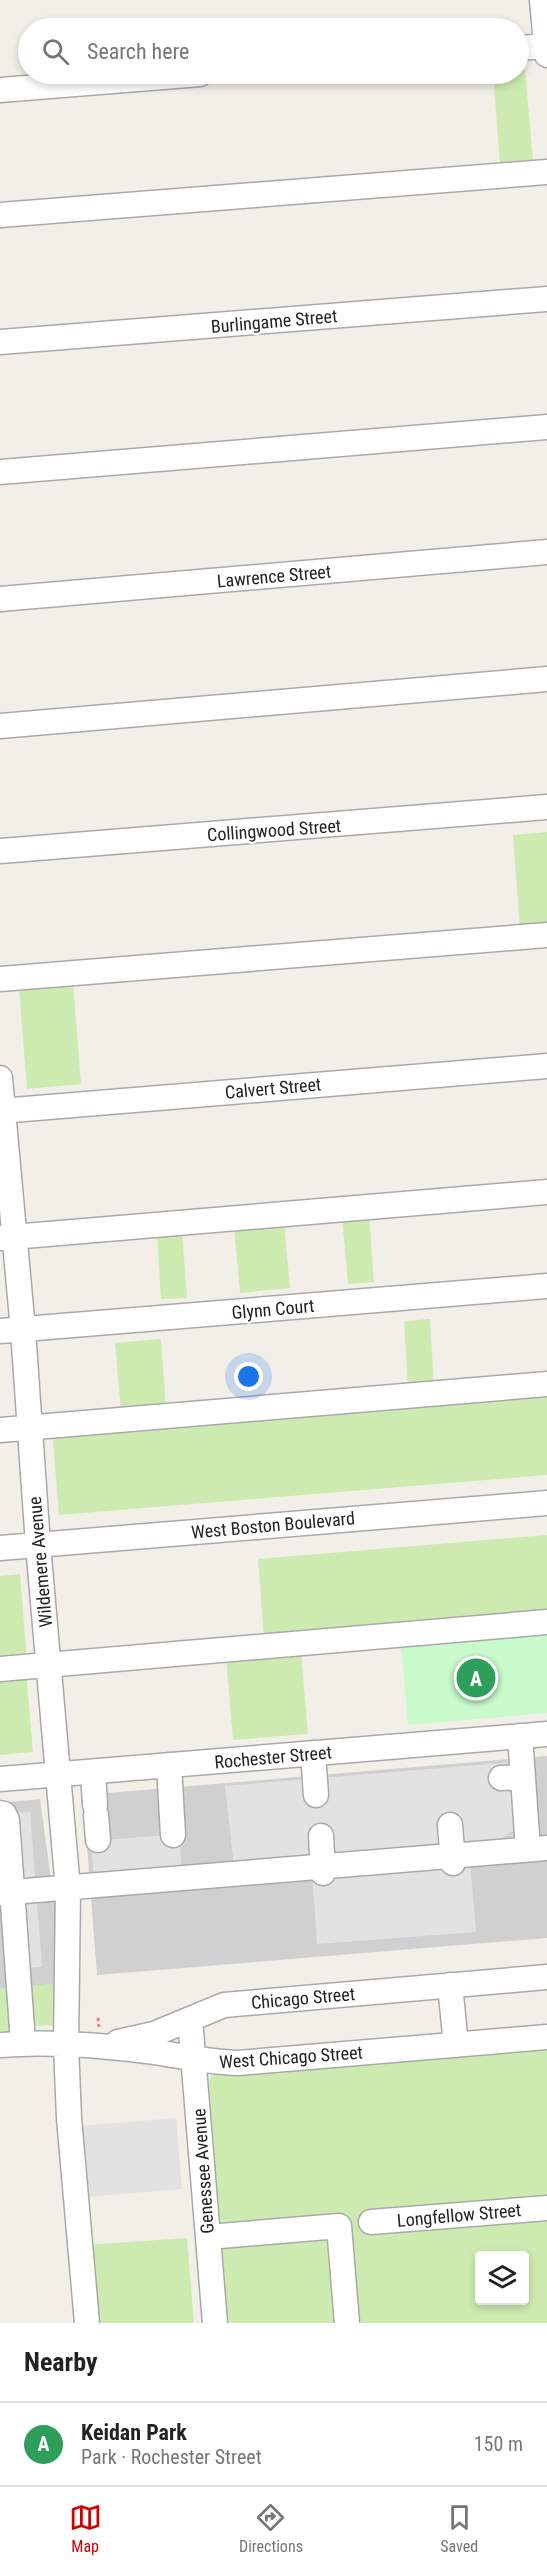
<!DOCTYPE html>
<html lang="en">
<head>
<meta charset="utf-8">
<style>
  :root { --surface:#fff; --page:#f6f6f6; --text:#222; --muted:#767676; --line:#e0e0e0; --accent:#d40000 }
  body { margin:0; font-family:"Roboto Condensed",sans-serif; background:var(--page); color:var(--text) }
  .controls { position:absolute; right:18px; bottom:18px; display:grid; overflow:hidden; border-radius:6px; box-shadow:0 3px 9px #0003 }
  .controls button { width:54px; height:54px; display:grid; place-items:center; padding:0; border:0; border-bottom:2px solid var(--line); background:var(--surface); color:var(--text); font:30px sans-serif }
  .you { position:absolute; left:249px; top:1377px; width:21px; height:21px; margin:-15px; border:4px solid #fff; border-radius:50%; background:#1a73e8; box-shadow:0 0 0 9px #1a73e833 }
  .badge { display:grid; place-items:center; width:39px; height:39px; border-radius:50%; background:var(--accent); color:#fff; font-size:20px; font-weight:700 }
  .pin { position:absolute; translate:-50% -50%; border:3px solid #fff; box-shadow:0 2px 6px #0006 }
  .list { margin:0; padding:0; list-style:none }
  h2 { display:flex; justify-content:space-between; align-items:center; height:78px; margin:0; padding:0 24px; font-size:26px }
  h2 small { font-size:20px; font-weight:400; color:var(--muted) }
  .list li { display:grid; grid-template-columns:39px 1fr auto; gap:18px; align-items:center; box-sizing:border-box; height:84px; padding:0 24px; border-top:2px solid var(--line) }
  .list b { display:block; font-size:22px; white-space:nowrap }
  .list p { margin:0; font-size:20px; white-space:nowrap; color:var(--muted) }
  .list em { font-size:20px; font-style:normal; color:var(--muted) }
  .icon { flex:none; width:33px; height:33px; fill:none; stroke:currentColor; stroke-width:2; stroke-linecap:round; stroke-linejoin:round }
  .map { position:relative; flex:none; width:547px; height:2323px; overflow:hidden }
  .search { position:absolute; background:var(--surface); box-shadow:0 3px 9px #0003; left:18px; right:18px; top:18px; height:66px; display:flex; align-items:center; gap:15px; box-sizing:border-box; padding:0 21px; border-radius:33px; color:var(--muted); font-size:22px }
  .sheet { height:162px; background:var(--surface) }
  nav { display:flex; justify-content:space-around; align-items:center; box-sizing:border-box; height:84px; border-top:2px solid var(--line); background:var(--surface); font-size:16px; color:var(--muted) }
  nav a { display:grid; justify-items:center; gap:3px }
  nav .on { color:var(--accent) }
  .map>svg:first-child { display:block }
  .religious { fill:#d0d0d0 }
  .grass { fill:#cdebb0; fill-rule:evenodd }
  .park { fill:#c8facc }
  .parking { fill:#e2e2e2 }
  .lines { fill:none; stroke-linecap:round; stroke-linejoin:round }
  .minor-casing { stroke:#a9a9a9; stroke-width:27 }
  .path { stroke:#fa8072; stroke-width:3; stroke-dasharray:3 3; stroke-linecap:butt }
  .minor { stroke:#fff; stroke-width:24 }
  .labels { text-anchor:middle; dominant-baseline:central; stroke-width:4.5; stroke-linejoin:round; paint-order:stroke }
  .street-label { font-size:18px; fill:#222; stroke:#fff }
</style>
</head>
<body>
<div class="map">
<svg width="547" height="2323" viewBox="0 0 547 2323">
  <rect width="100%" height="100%" fill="#f2efe9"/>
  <!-- religious -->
  <path class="religious" d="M 547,1756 L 547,1938 L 97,1975 L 83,1795 Z
    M 40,1799 L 65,1983 L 0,1989 L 0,1803 Z"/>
  <!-- grass -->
  <path class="grass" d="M 525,69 L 533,161 L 500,163 L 493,74 L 518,74 L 519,70 Z
    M 547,832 L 547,929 L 520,930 L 513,835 Z
    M 73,984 L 81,1084 L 27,1089 L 19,988 Z
    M 369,1214 L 374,1282 L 348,1284 L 342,1217 Z
    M 284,1223 L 290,1288 L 240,1293 L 234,1227 Z
    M 182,1231 L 187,1298 L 161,1299 L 157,1233 Z
    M 430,1319 L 434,1387 L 408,1389 L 404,1321 Z
    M 161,1339 L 166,1408 L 121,1412 L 115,1343 Z
    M 547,1389 L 547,1475 L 59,1515 L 52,1430 Z
    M 547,1535 L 547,1614 L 264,1638 L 258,1559 Z
    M 20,1574 L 27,1660 L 0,1662 L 0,1576 Z
    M 301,1652 L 308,1734 L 233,1740 L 226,1658 Z
    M 26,1671 L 33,1752 L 0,1755 L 0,1673 Z
    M 65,1983 L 58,2025 L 32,2026 L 26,1986 Z
    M 11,1988 L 11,2031 L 0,2032 L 0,1989 Z
    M 547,2046 L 547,2323 L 227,2323 L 208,2083 L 212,2075 ZM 480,2256 L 524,2256 L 524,2300 L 480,2300 Z
    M 187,2238 L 194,2323 L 92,2323 L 86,2245 Z"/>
  <!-- park -->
  <path class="park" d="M 547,1630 L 547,1713 L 408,1725 L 401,1643 Z"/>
  <!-- parking -->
  <path class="parking" d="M 514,1762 L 521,1826 L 490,1845 L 234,1867 L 225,1786 Z
    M 14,1807 L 15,1813 L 30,1812 L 42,1967 L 27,1968 L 0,1808 Z
    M 179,1834 L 182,1871 L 94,1878 L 91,1841 Z
    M 470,1862 L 476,1932 L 317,1944 L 312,1873 Z
    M 176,2118 L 182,2189 L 85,2197 L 79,2126 Z"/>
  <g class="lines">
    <!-- minor casing -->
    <g class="minor-casing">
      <path id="minor" d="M 542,0 L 547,55
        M 518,48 L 547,46
        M 0,90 L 200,74
        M 0,215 L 547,172
        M 0,342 L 547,299
        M 0,472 L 547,427
        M 0,599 L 547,552
        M 0,726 L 547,679
        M 0,851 L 547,807
        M 0,979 L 547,935
        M 0,1078 L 23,1330 L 38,1545 L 68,1889 L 66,2046
        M 0,1111 L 547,1066
        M 0,1238 L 547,1192
        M 0,1331 L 547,1286
        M 0,1430 L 547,1384
        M 0,1548 L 547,1503
        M 0,1669 L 547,1622
        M 520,1736 L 528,1849
        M 313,1753 L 316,1795
        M 169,1765 L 173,1835
        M 93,1772 L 95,1805
        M 501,1778 L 523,1777
        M 0,1779 L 547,1734
        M 0,1813 L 4,1814 L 7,1820 L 23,2043
        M 96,1815 L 98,1840
        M 450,1825 L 453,1863
        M 321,1836 L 323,1873
        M 0,1893 L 547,1848
        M 450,1985 L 456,2045
        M 190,2019 L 215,2323
        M 118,2042 L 154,2034 L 224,2005 L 547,1977
        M 0,2045 C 48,2041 99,2045 147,2051 C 178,2055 207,2062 238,2063 L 547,2037
        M 66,2045 L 69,2118 L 87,2323
        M 371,2222 L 547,2208
        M 208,2237 L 339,2226 L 347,2323"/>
    </g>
    <!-- path -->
    <path class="path" d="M 98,2018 L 99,2028"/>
    <!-- minor -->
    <use href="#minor" class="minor"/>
  </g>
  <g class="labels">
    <!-- street labels -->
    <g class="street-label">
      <text transform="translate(274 321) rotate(-5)">Burlingame Street</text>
      <text transform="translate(274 576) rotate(-5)">Lawrence Street</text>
      <text transform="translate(274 830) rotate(-4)">Collingwood Street</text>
      <text transform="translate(273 1088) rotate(-5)">Calvert Street</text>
      <text transform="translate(273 1309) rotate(-5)">Glynn Court</text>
      <text transform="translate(273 1525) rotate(-5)">West Boston Boulevard</text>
      <text transform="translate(40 1562) rotate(-95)">Wildemere Avenue</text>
      <text transform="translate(273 1757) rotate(-5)">Rochester Street</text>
      <text transform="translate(303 1998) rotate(-5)">Chicago Street</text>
      <text transform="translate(291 2057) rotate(-4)">West Chicago Street</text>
      <text transform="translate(203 2171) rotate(-94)">Genessee Avenue</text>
      <text transform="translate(459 2215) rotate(-5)">Longfellow Street</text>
    </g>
  </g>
</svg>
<div class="controls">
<button><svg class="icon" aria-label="layers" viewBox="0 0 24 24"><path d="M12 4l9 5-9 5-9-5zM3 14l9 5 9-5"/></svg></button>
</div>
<div class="you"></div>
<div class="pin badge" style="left:476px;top:1678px;background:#2e9e5b">A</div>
<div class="search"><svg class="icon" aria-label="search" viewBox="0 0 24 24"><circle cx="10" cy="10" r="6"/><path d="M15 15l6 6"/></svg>Search here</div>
</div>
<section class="sheet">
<h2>Nearby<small></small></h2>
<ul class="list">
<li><span class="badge" style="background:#2e9e5b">A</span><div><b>Keidan Park</b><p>Park · Rochester Street</p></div><em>150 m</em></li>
</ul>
</section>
<nav>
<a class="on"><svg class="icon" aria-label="map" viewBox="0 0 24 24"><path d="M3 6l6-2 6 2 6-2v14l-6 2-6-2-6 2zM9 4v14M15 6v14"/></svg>Map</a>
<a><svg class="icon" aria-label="directions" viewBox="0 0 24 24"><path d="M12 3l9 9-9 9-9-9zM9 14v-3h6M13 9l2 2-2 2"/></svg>Directions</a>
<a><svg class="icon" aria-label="saved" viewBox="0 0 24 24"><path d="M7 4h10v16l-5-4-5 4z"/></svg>Saved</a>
</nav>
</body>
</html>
